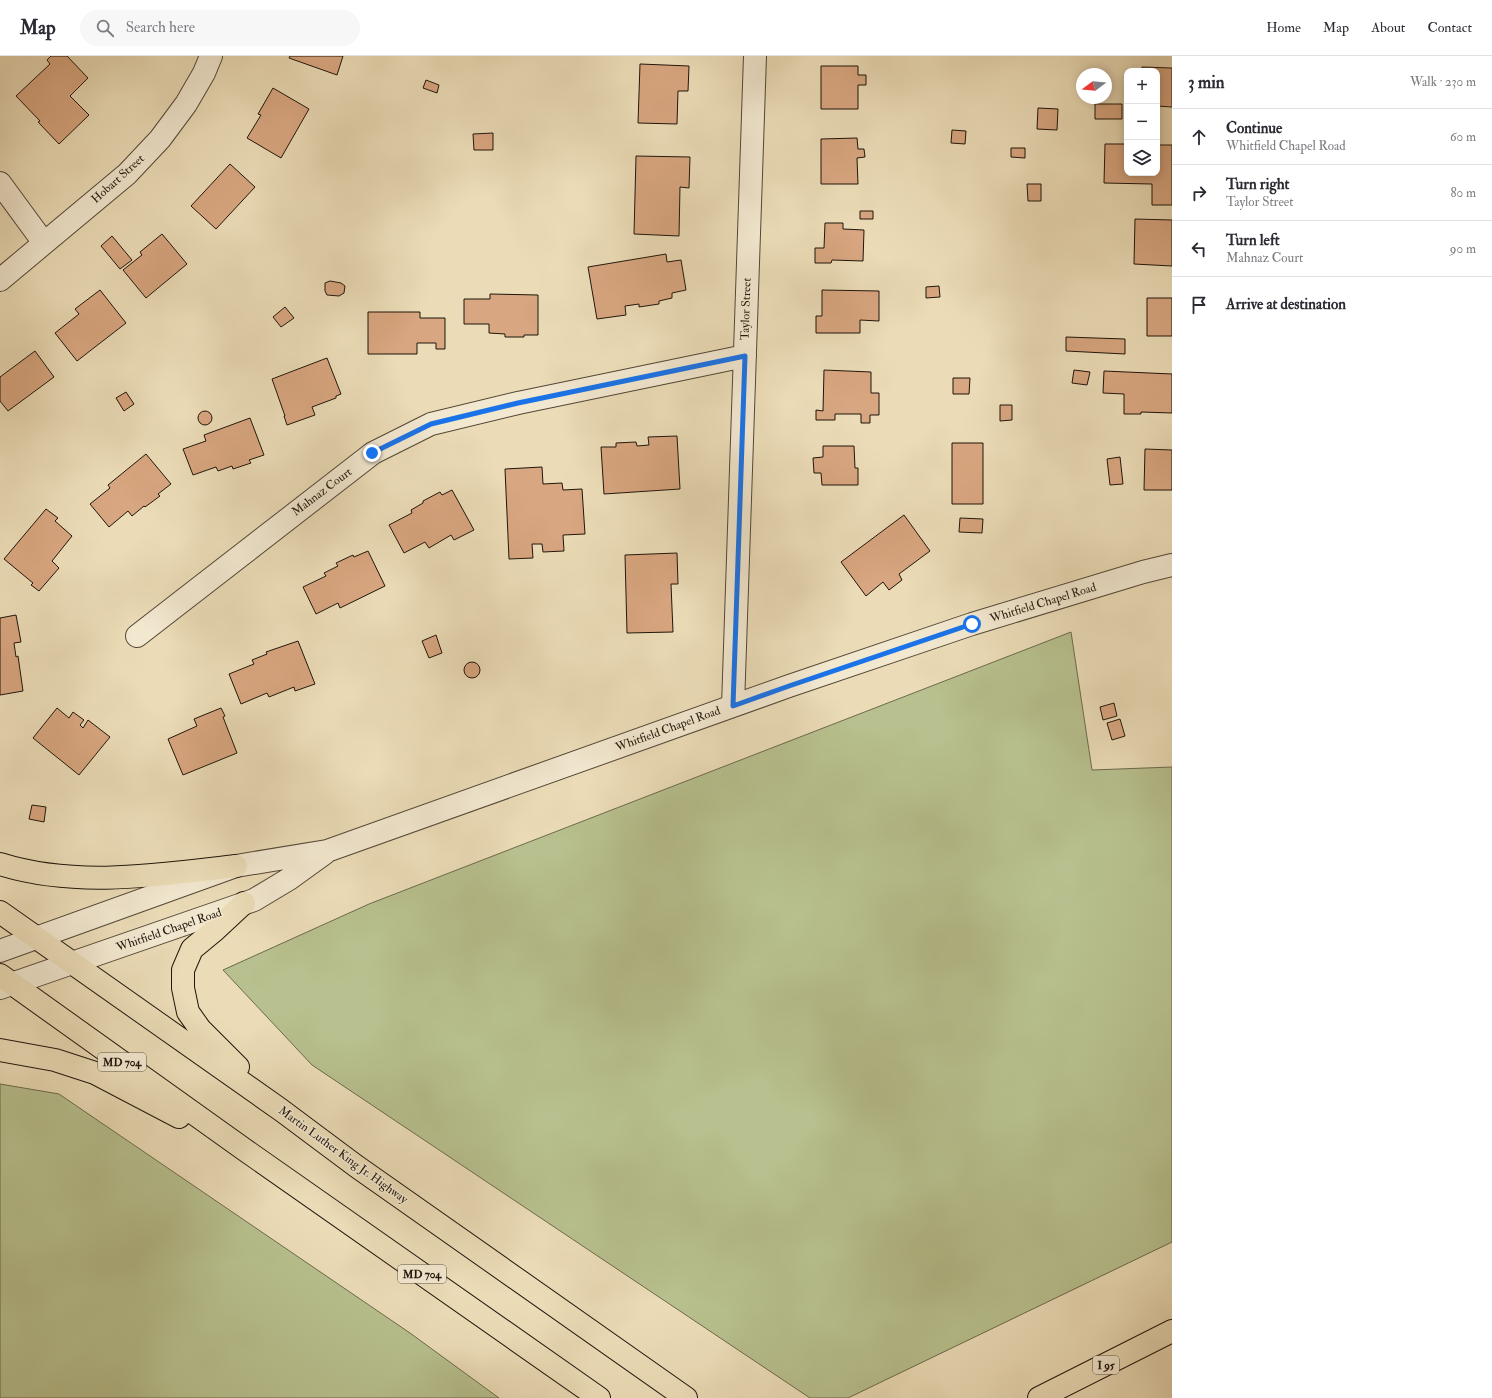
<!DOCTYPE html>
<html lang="en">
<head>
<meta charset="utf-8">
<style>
  :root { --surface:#fff; --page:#f7f7f7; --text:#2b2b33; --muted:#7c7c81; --line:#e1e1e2 }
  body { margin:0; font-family:"IM FELL Double Pica",serif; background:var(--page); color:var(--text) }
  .controls { position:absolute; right:12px; top:12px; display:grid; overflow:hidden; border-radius:8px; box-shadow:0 2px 10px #0003 }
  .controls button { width:36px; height:36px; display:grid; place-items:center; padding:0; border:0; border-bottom:1px solid var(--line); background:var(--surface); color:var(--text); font:20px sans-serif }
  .compass { position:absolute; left:1076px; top:12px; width:36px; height:36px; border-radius:50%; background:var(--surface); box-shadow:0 2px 10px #0003; rotate:254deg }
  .stop { position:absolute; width:12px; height:12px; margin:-9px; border:3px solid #1a73e8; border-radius:50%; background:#fff }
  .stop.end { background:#1a73e8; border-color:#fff; box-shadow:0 1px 4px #0008 }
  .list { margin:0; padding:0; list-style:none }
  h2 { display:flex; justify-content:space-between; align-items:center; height:52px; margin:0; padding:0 16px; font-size:17px }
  h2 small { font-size:13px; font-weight:400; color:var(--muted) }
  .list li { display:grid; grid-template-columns:26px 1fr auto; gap:12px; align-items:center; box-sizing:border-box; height:56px; padding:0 16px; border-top:1px solid var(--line) }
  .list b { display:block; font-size:15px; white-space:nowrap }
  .list p { margin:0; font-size:13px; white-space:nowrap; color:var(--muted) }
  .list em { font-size:13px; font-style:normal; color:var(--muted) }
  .icon { flex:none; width:22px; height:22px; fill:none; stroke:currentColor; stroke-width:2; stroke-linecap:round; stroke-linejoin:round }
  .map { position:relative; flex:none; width:1172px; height:1342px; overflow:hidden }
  header { display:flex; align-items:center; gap:24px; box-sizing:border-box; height:56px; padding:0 20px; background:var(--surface); border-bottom:1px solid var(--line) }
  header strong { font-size:19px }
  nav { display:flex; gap:22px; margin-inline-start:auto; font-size:14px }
  .search { width:280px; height:36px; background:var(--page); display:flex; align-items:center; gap:10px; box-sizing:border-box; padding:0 14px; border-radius:22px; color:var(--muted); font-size:15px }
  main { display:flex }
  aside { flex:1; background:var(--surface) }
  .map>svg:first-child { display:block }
  .green { fill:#b7c08e; stroke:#6b6a4c }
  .building { fill:#d8a680; stroke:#1f150b }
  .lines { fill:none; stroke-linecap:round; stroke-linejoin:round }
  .minor-casing { stroke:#524736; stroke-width:24 }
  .major-casing { stroke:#1f150b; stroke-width:24 }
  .highway-casing { stroke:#1f150b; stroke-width:24 }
  .minor { stroke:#f2e8d0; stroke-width:22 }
  .major { stroke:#ebdcb7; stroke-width:22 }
  .highway { stroke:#ebdcb7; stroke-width:22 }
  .route { stroke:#1a73e8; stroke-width:5 }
  .labels { text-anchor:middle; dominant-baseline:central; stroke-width:3; stroke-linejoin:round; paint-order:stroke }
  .shield { fill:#f2e8d0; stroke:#5e5446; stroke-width:1 }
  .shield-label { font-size:11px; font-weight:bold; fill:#1f150b }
  .street-label { font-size:12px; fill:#1f150b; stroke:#f2e8d0 }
</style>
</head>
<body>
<header>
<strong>Map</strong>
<div class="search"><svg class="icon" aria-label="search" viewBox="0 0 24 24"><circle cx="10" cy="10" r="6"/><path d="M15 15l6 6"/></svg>Search here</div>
<nav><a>Home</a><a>Map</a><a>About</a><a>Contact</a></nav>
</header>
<main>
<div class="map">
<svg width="1172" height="1342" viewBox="0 0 1172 1342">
  <rect width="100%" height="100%" fill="#ebdcb7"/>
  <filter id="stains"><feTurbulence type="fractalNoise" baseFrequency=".005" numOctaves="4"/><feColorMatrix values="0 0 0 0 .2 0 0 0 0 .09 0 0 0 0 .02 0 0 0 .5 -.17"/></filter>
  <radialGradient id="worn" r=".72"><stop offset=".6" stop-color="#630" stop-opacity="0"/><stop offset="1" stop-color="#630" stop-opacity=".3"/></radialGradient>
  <!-- green -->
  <path class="green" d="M 1071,576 L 1092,714 L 1172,711 L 1172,1186 L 848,1342 L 810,1342 L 312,1009 L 223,914 L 369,848 Z
    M 0,1028 L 59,1038 L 410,1277 L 499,1342 L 0,1342 Z"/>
  <!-- building -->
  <path class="building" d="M 51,0 L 67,0 L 88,22 L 70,40 L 89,59 L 59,88 L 38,66 L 40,65 L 16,40 L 50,8 L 47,4 Z
    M 290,0 L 343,0 L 337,19 L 289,2 Z
    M 640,8 L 689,10 L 688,35 L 678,35 L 677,68 L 638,67 Z
    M 821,10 L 858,10 L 858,19 L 866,19 L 866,29 L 858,29 L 858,53 L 821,53 Z
    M 1142,11 L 1172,12 L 1172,51 L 1157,50 L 1157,15 L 1142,15 Z
    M 426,24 L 439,29 L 437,37 L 423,32 Z
    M 273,32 L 309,53 L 281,102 L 247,82 L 261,59 L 258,58 Z
    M 1095,48 L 1122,48 L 1122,63 L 1095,63 Z
    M 1038,52 L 1058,53 L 1057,74 L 1037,73 Z
    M 952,74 L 966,75 L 965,88 L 951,87 Z
    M 493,77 L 493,94 L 474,94 L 473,78 Z
    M 857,82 L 858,93 L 864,93 L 865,101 L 857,102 L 858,128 L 821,128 L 821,83 Z
    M 1105,88 L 1127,88 L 1127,117 L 1157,117 L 1157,89 L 1172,89 L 1172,149 L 1152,149 L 1152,128 L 1104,127 Z
    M 1011,92 L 1025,92 L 1025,102 L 1011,101 Z
    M 636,100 L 690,101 L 689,132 L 680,131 L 679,180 L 634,178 Z
    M 230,108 L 255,131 L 216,173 L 191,150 Z
    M 1027,128 L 1041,128 L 1041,145 L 1028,145 Z
    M 860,155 L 873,155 L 873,163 L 860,163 Z
    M 1135,163 L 1172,164 L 1172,210 L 1134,208 Z
    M 825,167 L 843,167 L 843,173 L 864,174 L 863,205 L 832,204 L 831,207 L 815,207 L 815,192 L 824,192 Z
    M 162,178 L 187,208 L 146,242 L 123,214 L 142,199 L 140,196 Z
    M 112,180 L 132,204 L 120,213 L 101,190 Z
    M 666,198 L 667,206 L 681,204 L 686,234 L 672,237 L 672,242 L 659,245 L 659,248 L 639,251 L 639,248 L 625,250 L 626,259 L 597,263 L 588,211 Z
    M 330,225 L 341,227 L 345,230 L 344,237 L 339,240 L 327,239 L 325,235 L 325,227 Z
    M 939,230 L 940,241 L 926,242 L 926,231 Z
    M 100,234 L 126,267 L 77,305 L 55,277 L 79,258 L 75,253 Z
    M 822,234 L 879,235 L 879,265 L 860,264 L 860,277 L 816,277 L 816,260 L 822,260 Z
    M 490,238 L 538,239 L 538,279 L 524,279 L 524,281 L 505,281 L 505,278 L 489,277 L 489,268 L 464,268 L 464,243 L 490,243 Z
    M 1147,242 L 1172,242 L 1172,280 L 1147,280 Z
    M 285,251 L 294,262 L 281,271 L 273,261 Z
    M 368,256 L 420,256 L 420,262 L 445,262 L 445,293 L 436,293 L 436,287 L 417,287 L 417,298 L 368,298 Z
    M 1066,281 L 1125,283 L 1125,298 L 1066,295 Z
    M 35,295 L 54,321 L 8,355 L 0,345 L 0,321 Z
    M 327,302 L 341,338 L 336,340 L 336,342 L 312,351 L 315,359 L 287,369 L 284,360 L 285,360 L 272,323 Z
    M 824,314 L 871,316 L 871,337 L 879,337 L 879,359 L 870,359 L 870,367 L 861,367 L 861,358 L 835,358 L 835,364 L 816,364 L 816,354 L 823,355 Z
    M 1074,314 L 1090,316 L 1087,329 L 1072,327 Z
    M 1104,315 L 1172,318 L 1172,357 L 1141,356 L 1141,358 L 1124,358 L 1124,338 L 1103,337 Z
    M 953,322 L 970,322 L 969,338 L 953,338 Z
    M 126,336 L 134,348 L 124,355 L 116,342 Z
    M 1000,349 L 1012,349 L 1012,364 L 1000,365 Z
    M198 362a7 7 0 1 1 14 0a7 7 0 1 1-14 0Z
    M 250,362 L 264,399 L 249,404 L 251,407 L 233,413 L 232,410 L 218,415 L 216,411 L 193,419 L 183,393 L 206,385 L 204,379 Z
    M 677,380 L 680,433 L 604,438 L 601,391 L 616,391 L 616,387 L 636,386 L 637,390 L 649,389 L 648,381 Z
    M 952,387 L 983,387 L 983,448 L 952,448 Z
    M 823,390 L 854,390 L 855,412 L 858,412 L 858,429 L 822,429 L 821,417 L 814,417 L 813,402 L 823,401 Z
    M 1145,393 L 1172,394 L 1172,434 L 1144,434 Z
    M 146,398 L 171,428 L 158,438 L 160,440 L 145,451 L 144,450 L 132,460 L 128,455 L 109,471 L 90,448 L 110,432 L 108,429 Z
    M 1120,401 L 1123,428 L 1110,429 L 1107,403 Z
    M 542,411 L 543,428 L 562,427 L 563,434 L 582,433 L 585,478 L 563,479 L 564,495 L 543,496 L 542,488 L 532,488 L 533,502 L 509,503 L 505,413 Z
    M 452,434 L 474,474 L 454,484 L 451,479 L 429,492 L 425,486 L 404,497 L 389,469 L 412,457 L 411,454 L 423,447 L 423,445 L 440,436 L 442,439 Z
    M 46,453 L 58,462 L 55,465 L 72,480 L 52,505 L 59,512 L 39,535 L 31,529 L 33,527 L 4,503 Z
    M 904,459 L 930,495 L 899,518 L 902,524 L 889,534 L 883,526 L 866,540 L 841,506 Z
    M 960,462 L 983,463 L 982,477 L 959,476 Z
    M 368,495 L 385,530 L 340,552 L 338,547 L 316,558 L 303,531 L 326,520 L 324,517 L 338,510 L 336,507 L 353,499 L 354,501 Z
    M 677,497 L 678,528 L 671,528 L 673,576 L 627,577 L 625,499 Z
    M 16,559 L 21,586 L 14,587 L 16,601 L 18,600 L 23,635 L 0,639 L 0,562 Z
    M 436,579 L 442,597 L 429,602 L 422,585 Z
    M 298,585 L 315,628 L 295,635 L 294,631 L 269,641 L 267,637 L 241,648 L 229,618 L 254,608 L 252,604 L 267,598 L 266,596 Z
    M464 614a8 8 0 1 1 16 0a8 8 0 1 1-16 0Z
    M 1114,647 L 1117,660 L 1103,664 L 1100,651 Z
    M 57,652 L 69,662 L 73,656 L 84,664 L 80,669 L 83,672 L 88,664 L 110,681 L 79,719 L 33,682 Z
    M 221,652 L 225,660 L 223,661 L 237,697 L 183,719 L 168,683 L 197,670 L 194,663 Z
    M 1120,663 L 1125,680 L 1112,684 L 1107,667 Z
    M 32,749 L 46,751 L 44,766 L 29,763 Z"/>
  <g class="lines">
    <!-- minor casing -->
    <g class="minor-casing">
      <path id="minor" d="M 0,127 L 44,187
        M 0,224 L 127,118 L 160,83 L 186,48 L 204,17 L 211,0
        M 137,580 L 373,397 L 431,368 L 518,347 L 745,300
        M 733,650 L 755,0
        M 0,895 L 236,810 L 327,795 L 789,630 L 972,568 L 1143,516 L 1172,509
        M 0,932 L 254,844 L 289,823 L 325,797"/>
    </g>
    <!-- major casing -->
    <g class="major-casing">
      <path id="major" d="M 0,808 C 76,832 158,819 236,810
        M 0,856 L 281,1054 L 356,1110 L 686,1342
        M 0,919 L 245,1094 L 599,1342
        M 0,994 L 55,1004 L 95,1017 L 179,1061
        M 238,1011 L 200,973 L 188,956 L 183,932 L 183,914 L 192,893 L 215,874 L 244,847"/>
    </g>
    <!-- highway casing -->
    <g class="highway-casing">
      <path id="highway" d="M 1039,1342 L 1172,1275"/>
    </g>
    <!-- minor -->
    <use href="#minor" class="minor"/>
    <!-- major -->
    <use href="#major" class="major"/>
    <!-- highway -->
    <use href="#highway" class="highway"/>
  </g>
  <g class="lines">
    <!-- route -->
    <path class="route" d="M 372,397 L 431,368 L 518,347 L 745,300 L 733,650 L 789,630 L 972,568"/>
  </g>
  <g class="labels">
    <!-- shield labels -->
    <g class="shield">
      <rect x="98" y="997" width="48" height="18" rx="3"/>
      <rect x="398" y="1209" width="48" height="18" rx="3"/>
      <rect x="1093" y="1300" width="26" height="18" rx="3"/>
    </g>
    <g class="shield-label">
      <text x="122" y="1006">MD 704</text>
      <text x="422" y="1218">MD 704</text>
      <text x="1106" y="1309">I 95</text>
    </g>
    <!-- street labels -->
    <g class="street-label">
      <text transform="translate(118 123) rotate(-42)">Hobart Street</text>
      <text transform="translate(746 253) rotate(-88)">Taylor Street</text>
      <text transform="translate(322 436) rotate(-37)">Mahnaz Court</text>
      <text transform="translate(1043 547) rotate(-17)">Whitfield Chapel Road</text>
      <text transform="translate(668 673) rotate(-20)">Whitfield Chapel Road</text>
      <text transform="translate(169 874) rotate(-19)">Whitfield Chapel Road</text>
      <text transform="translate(343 1099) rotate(36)">Martin Luther King Jr. Highway</text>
    </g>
  </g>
  <rect width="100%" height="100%" filter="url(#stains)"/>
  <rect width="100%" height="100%" fill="url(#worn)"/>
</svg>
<div class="controls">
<button>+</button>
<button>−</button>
<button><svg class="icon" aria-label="layers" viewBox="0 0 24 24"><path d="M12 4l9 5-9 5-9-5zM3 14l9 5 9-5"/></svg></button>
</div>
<svg class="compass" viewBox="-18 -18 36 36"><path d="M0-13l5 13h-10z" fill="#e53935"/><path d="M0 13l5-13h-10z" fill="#7c7c81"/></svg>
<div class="stop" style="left:972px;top:568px"></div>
<div class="stop end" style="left:372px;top:397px"></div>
</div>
<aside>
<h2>3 min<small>Walk · 230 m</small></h2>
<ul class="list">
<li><svg class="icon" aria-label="ahead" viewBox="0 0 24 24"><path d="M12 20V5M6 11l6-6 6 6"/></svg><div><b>Continue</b><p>Whitfield Chapel Road</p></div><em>60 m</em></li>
<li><svg class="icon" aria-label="right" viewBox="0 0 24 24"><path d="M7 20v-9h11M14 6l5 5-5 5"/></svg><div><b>Turn right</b><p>Taylor Street</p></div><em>80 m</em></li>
<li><svg class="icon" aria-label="left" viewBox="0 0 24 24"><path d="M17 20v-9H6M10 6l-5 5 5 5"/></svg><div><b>Turn left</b><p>Mahnaz Court</p></div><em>90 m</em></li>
<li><svg class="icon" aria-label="arrive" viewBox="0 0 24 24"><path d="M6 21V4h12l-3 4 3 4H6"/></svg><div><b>Arrive at destination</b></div></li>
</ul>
</aside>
</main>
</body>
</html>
